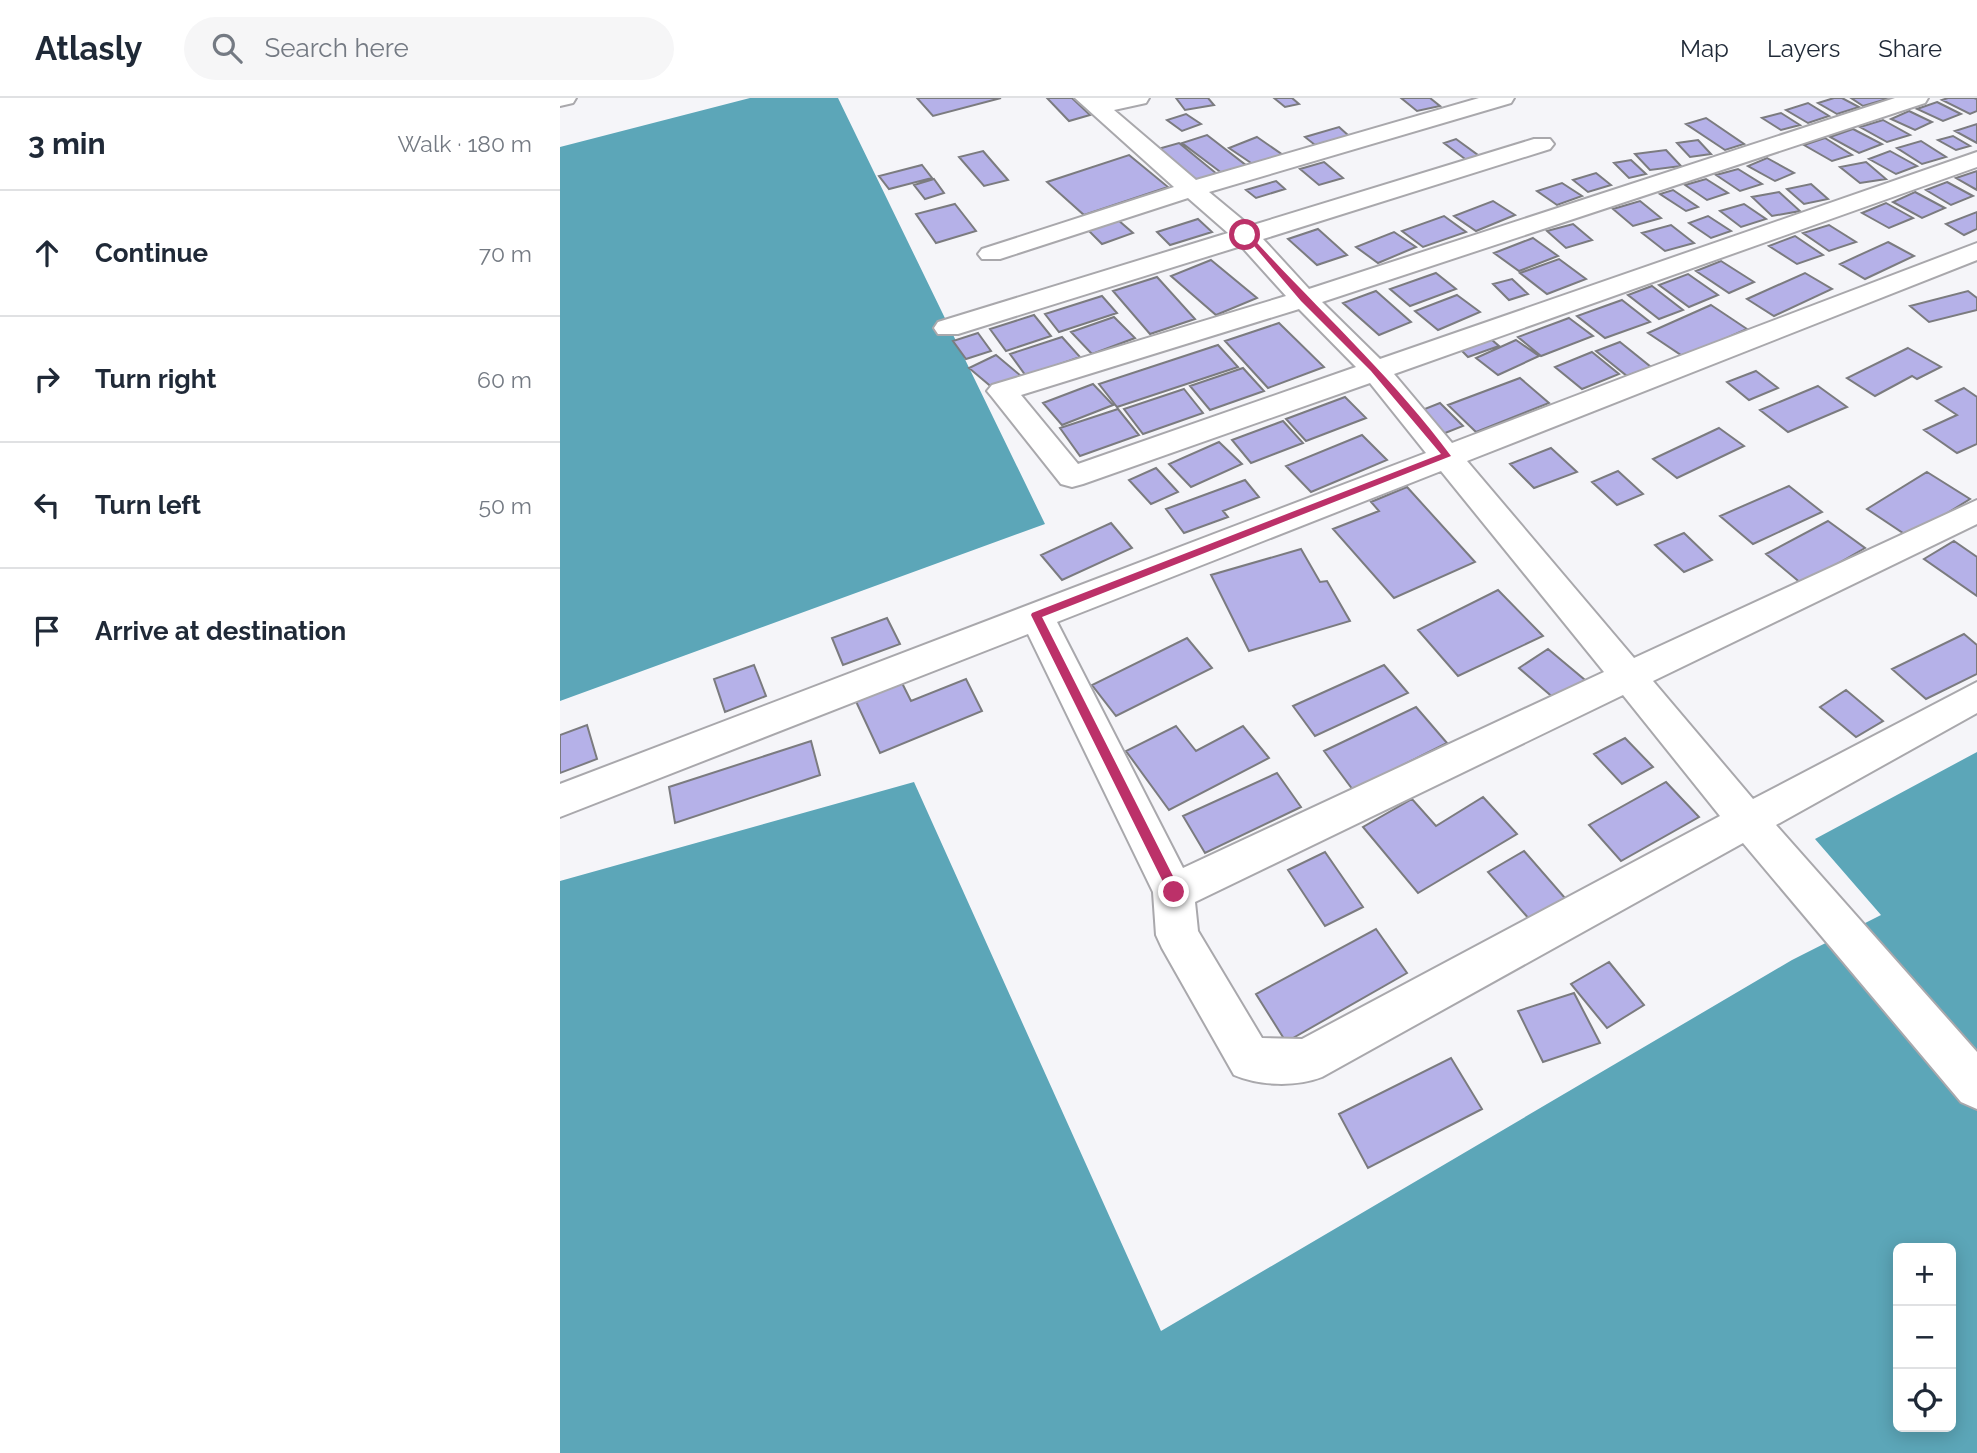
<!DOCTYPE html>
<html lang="en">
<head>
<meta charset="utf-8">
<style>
  :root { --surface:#fff; --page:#f6f6f7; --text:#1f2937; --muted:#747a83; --line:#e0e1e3 }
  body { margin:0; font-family:Raleway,sans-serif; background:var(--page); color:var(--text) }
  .controls { position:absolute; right:21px; bottom:21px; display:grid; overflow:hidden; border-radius:10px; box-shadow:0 4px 18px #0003 }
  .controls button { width:63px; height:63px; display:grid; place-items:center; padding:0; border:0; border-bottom:2px solid var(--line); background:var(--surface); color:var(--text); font:35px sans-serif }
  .stop { position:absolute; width:21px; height:21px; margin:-16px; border:5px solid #bc3169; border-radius:50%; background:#fff }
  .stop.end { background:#bc3169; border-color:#fff; box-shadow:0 2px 7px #0008 }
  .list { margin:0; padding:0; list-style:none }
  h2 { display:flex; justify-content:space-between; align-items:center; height:91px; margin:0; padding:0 28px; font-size:30px }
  h2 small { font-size:23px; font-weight:400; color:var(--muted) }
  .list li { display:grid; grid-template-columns:46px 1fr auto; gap:21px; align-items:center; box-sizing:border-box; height:126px; padding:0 28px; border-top:2px solid var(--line) }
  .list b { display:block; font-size:26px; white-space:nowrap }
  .list em { font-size:23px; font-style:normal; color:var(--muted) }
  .icon { flex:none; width:38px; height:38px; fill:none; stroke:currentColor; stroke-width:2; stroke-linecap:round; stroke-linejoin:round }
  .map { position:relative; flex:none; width:1417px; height:1355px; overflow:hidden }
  header { display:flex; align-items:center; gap:42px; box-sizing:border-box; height:98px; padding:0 35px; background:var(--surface); border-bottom:2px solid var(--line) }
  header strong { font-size:33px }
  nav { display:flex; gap:38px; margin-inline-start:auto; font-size:24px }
  .search { width:490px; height:63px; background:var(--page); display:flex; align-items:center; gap:18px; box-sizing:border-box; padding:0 24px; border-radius:38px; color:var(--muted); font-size:26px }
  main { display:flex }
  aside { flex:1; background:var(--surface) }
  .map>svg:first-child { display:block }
  .water { fill:#5ca6b8; fill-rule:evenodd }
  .building { fill:#b5b1e8; stroke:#7b7b7f; stroke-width:2 }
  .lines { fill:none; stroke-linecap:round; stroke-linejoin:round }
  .minor-casing { stroke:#a9a8ac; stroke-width:4 }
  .minor { fill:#fff; fill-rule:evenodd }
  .route { fill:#bc3169 }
</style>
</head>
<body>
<header>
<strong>Atlasly</strong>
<div class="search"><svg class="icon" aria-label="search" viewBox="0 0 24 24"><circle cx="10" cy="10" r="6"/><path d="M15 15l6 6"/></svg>Search here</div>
<nav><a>Map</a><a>Layers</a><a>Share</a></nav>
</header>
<main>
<aside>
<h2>3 min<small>Walk · 180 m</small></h2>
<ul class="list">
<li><svg class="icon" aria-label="ahead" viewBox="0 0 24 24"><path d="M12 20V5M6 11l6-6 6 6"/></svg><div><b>Continue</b></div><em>70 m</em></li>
<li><svg class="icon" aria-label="right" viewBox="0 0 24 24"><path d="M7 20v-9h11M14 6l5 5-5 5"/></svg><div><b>Turn right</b></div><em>60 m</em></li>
<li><svg class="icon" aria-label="left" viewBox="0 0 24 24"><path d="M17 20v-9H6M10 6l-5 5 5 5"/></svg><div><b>Turn left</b></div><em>50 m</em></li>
<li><svg class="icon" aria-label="arrive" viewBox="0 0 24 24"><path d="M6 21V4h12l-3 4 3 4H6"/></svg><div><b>Arrive at destination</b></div></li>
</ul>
</aside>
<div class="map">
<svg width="1417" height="1355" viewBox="0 0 1417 1355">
  <rect width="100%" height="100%" fill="#f5f5f9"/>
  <!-- water -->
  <path class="water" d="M 190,0 L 278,0 L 485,426 L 0,603 L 0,49 Z
    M 1417,654 L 1417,1355 L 0,1355 L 0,783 L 354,684 L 601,1233 L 1232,862 L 1321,817 L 1255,741 ZM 1338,1150 L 1391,1150 L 1391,1329 L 1338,1329 Z"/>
  <!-- building -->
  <path class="building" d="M 357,0 L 441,0 L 373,18 Z
    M 487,0 L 512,0 L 530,17 L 509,23 Z
    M 616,0 L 648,0 L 654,7 L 625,12 Z
    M 714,0 L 732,0 L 739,6 L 725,9 Z
    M 841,0 L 870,0 L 880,8 L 857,13 Z
    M 1274,0 L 1282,0 L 1299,9 L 1277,16 L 1258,5 Z
    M 1291,0 L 1325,0 L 1327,1 L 1303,8 Z
    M 1388,0 L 1414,0 L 1417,1 L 1417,13 L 1410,16 L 1382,2 Z
    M 1377,4 L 1401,16 L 1383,23 L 1357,11 Z
    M 1248,5 L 1269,18 L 1248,25 L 1226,12 Z
    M 1349,13 L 1372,24 L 1355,32 L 1331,21 Z
    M 1221,15 L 1240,27 L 1221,32 L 1202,20 Z
    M 626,16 L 641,26 L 622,33 L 607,22 Z
    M 1146,20 L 1184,46 L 1165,52 L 1126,26 Z
    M 1323,22 L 1350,37 L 1327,44 L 1300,29 Z
    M 1417,26 L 1417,45 L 1395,33 Z
    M 779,29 L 789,38 L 755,47 L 745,39 Z
    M 1293,31 L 1322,46 L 1299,55 L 1270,39 Z
    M 647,37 L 687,68 L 663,76 L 622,45 Z
    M 1393,38 L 1410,48 L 1396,52 L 1378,42 Z
    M 697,39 L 723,57 L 694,67 L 669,50 Z
    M 1265,40 L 1292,57 L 1272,63 L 1244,47 Z
    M 896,41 L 922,60 L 909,64 L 884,45 Z
    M 1138,42 L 1151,56 L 1130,59 L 1117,45 Z
    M 1361,43 L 1386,59 L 1362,66 L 1337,50 Z
    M 619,45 L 657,76 L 635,83 L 598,51 Z
    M 1106,52 L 1121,68 L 1090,72 L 1075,56 Z
    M 423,53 L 448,82 L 424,88 L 399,59 Z
    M 1330,53 L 1357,68 L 1336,76 L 1309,61 Z
    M 569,57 L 608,89 L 524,117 L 487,84 Z
    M 1207,60 L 1234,75 L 1215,83 L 1188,68 Z
    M 1071,62 L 1086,76 L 1069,80 L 1054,65 Z
    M 764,64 L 783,80 L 759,87 L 740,71 Z
    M 1306,64 L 1326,81 L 1300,85 L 1280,69 Z
    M 362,67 L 372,80 L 329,91 L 319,78 Z
    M 1178,71 L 1202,86 L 1180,93 L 1156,77 Z
    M 1417,73 L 1417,92 L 1396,80 Z
    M 1036,75 L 1051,87 L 1028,94 L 1013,82 Z
    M 374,81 L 384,95 L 365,101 L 354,87 Z
    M 1146,81 L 1168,95 L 1147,102 L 1125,87 Z
    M 716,83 L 725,91 L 696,100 L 686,92 Z
    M 1387,84 L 1413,98 L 1391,107 L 1366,92 Z
    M 1002,85 L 1022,98 L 997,107 L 977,93 Z
    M 1251,86 L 1268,101 L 1244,106 L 1227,91 Z
    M 1113,92 L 1138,109 L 1126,113 L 1100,96 Z
    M 1219,94 L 1240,113 L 1212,118 L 1192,99 Z
    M 1355,94 L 1385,110 L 1362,120 L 1333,104 Z
    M 933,103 L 955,117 L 916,133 L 894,118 Z
    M 1080,103 L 1101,120 L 1073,128 L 1053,111 Z
    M 1326,105 L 1353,120 L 1329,130 L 1302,115 Z
    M 395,106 L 416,133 L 376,145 L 356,116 Z
    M 1184,106 L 1206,121 L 1181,129 L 1160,113 Z
    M 1417,114 L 1417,131 L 1404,137 L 1386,126 Z
    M 884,118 L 906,134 L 863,149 L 842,133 Z
    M 1148,118 L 1171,133 L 1151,140 L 1129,125 Z
    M 638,121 L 652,134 L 610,147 L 597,134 Z
    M 558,122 L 573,135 L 542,146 L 528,132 Z
    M 1013,126 L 1032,142 L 1006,150 L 987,133 Z
    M 1111,127 L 1134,145 L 1105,153 L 1082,135 Z
    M 1269,127 L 1296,144 L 1269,153 L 1243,135 Z
    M 758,131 L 787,157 L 757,167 L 728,141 Z
    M 834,134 L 856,149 L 818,165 L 796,149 Z
    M 1235,138 L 1263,157 L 1237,166 L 1209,148 Z
    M 973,140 L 998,158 L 959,173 L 934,155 Z
    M 1328,144 L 1354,158 L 1305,181 L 1280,166 Z
    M 999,161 L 1026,181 L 987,196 L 960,175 Z
    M 651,162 L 697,200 L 656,217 L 611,178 Z
    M 1161,163 L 1194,184 L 1169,195 L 1136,173 Z
    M 876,175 L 896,191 L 850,208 L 830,191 Z
    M 1245,175 L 1272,191 L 1214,218 L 1187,201 Z
    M 1128,176 L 1158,197 L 1129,209 L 1099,187 Z
    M 597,179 L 635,221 L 590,236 L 553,193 Z
    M 952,181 L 968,196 L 949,202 L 933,186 Z
    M 1092,188 L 1123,212 L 1099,221 L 1068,197 Z
    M 816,193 L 851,224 L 819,237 L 783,205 Z
    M 1408,193 L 1417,200 L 1417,212 L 1369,224 L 1350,208 Z
    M 897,197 L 920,214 L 878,232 L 855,213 Z
    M 542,198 L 557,215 L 499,234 L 485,216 Z
    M 1062,202 L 1090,224 L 1045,240 L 1017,218 Z
    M 1151,207 L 1187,231 L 1124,259 L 1088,235 Z
    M 474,217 L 491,238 L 446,253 L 430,231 Z
    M 554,219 L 575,240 L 532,256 L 511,234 Z
    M 1009,220 L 1033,238 L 981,258 L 958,239 Z
    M 719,225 L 764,269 L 708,290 L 665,243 Z
    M 418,235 L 431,253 L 406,261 L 393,243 Z
    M 926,237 L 939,248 L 908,259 L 896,247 Z
    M 502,239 L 520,259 L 466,278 L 450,256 Z
    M 956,242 L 979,258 L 938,277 L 916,260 Z
    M 1060,244 L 1091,269 L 1067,278 L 1036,253 Z
    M 658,247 L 678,269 L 557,309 L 539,286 Z
    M 1348,250 L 1381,269 L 1357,281 L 1352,278 L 1315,298 L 1287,280 Z
    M 1032,254 L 1059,276 L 1022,291 L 995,269 Z
    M 436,257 L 461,278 L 434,291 L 409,270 Z
    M 683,270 L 704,293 L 650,312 L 630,288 Z
    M 1196,273 L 1218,290 L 1189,302 L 1167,284 Z
    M 960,280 L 989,305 L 916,334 L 888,307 Z
    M 533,286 L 553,307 L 502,327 L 483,305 Z
    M 1258,288 L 1287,309 L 1228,334 L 1200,312 Z
    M 1404,290 L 1417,299 L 1417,346 L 1397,355 L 1364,332 L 1397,317 L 1376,303 Z
    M 624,291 L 643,315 L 583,336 L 564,311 Z
    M 785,299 L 806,320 L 746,343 L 726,321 Z
    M 880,305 L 903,328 L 880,337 L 857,314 Z
    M 558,311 L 579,337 L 520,358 L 500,330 Z
    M 723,323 L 743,345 L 691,365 L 672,342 Z
    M 1159,330 L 1184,348 L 1117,380 L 1093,361 Z
    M 802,337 L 827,362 L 751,394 L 726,368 Z
    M 659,344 L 682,366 L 631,389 L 609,366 Z
    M 991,350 L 1017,374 L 974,390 L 950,366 Z
    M 596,370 L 618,394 L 591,406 L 569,382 Z
    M 1058,373 L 1083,396 L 1057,407 L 1032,384 Z
    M 1367,374 L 1410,401 L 1349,439 L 1307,411 Z
    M 685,382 L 699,399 L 663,413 L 668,419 L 624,435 L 606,411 Z
    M 1229,388 L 1262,414 L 1193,446 L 1160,418 Z
    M 847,389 L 915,464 L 834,500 L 773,431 L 819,413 L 811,404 Z
    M 1268,423 L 1305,450 L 1242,486 L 1206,456 Z
    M 551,425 L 572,450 L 502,482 L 481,457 Z
    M 1124,435 L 1152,462 L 1124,474 L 1095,447 Z
    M 1394,443 L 1417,459 L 1417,498 L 1364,461 Z
    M 741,451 L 760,484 L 767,483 L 790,523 L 689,553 L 651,477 Z
    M 938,492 L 983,538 L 898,578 L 858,532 Z
    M 327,520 L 340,546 L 283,567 L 272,540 Z
    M 1404,536 L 1417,547 L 1417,576 L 1366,601 L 1332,571 Z
    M 627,540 L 652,570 L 556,618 L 532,587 Z
    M 988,551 L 1025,582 L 996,602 L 959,570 Z
    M 194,567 L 206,598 L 165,614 L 154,581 Z
    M 824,567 L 848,595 L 755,638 L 733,608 Z
    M 339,579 L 351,603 L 406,581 L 422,613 L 320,655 L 293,597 Z
    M 1286,592 L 1323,623 L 1296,639 L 1260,609 Z
    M 856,609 L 887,645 L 793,692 L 764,653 Z
    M 27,627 L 37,661 L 0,675 L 0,637 Z
    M 616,628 L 636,653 L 683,628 L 709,660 L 609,712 L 566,653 Z
    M 1065,640 L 1093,669 L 1062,686 L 1034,656 Z
    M 251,643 L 260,677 L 115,725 L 109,689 Z
    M 717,675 L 741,709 L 645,755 L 623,718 Z
    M 1106,684 L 1139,719 L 1061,763 L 1029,727 Z
    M 923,699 L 957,736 L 858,795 L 803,729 L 852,701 L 876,728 Z
    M 964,753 L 1005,800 L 970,822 L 928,774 Z
    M 765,754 L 803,809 L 765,828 L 728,772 Z
    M 816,831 L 847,875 L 726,944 L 696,896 Z
    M 1049,864 L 1084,907 L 1047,930 L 1011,886 Z
    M 1014,895 L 1040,945 L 983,964 L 958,913 Z
    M 891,960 L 922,1011 L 808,1070 L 779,1016 Z"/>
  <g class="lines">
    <!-- minor casing -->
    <g class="minor-casing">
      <path id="minor" d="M 0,0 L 16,0 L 13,5 L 0,8 Z
        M 515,0 L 589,0 L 586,5 L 554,12 L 636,82 L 919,0 L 954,0 L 951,5 L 649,94 L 690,128 L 974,41 L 990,41 L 994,46 L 990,51 L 703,141 L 749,191 L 1335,0 L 1368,0 L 1365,5 L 762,204 L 820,261 L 1417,54 L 1417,69 L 834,276 L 892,345 L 1417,145 L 1417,162 L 907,363 L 1074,560 L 1417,402 L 1417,426 L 1093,583 L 1193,701 L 1417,584 L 1417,615 L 1216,727 L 1417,954 L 1417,1011 L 1401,1004 L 1183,745 L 762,979 C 736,989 700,988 674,977 L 602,850 L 596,837 L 593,794 L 468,536 L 0,719 L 0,686 L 866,355 L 810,285 L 523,386 L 512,389 L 501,386 L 432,299 L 427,293 L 432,287 L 726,198 L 681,148 L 398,236 L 378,236 L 374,230 L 378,224 L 668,135 L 628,100 L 440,161 L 422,161 L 418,156 L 422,151 L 614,89 ZM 739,211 L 796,269 L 518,366 L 461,297 ZM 881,373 L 1044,574 L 623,770 L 497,524 ZM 1063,597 L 1160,718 L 742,941 L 702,940 L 638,833 L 635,804 Z"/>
    </g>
    <!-- minor -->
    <use href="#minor" class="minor"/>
  </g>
  <!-- route -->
  <path class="route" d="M 683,135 L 688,135 C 755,209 831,277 891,358 L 482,519 L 619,790 L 620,794 L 614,799 L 610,798 L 471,517 L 472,515 L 881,356 L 811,273 L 741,203 Z"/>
</svg>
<div class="controls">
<button>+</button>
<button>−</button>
<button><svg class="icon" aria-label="locate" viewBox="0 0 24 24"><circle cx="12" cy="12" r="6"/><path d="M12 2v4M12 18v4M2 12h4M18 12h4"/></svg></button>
</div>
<div class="stop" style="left:685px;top:137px"></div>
<div class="stop end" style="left:614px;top:794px"></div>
</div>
</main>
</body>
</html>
